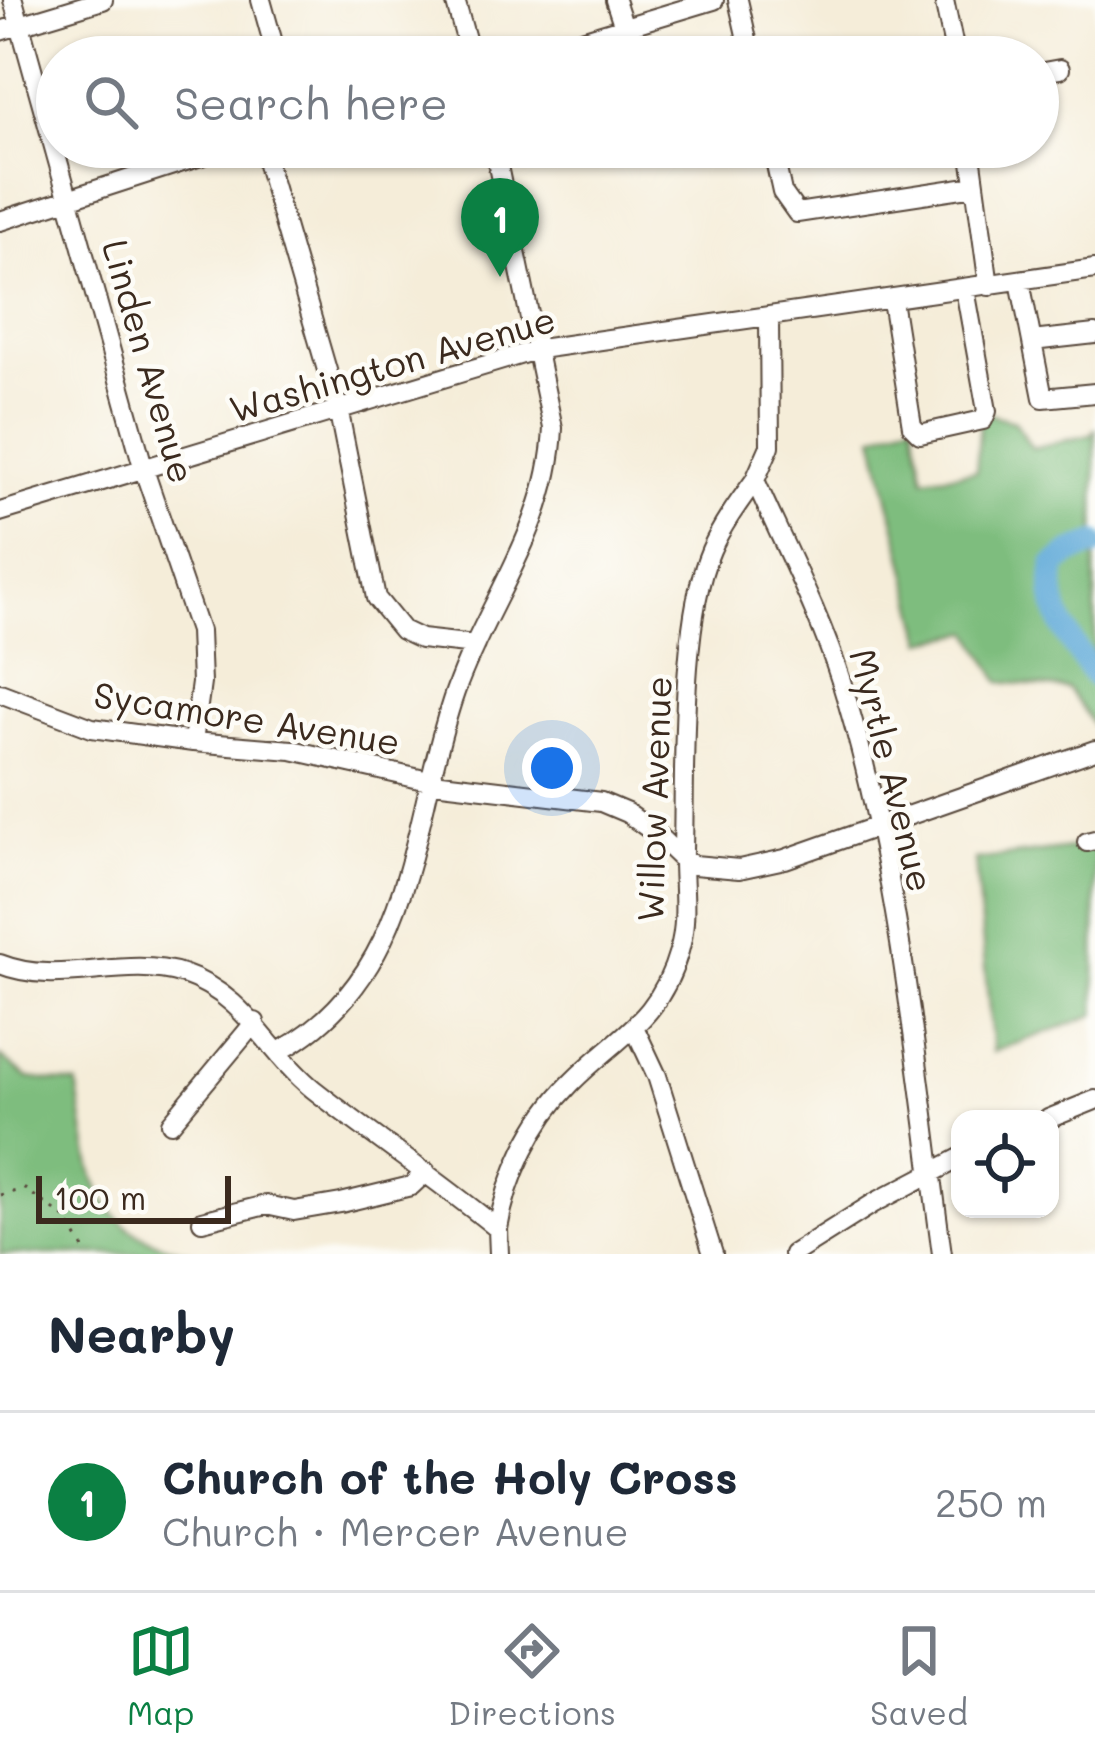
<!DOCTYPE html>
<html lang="en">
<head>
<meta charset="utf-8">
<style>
  :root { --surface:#fff; --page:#f2f2f3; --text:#1f2937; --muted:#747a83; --line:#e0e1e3; --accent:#0b8043 }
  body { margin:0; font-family:Mali,sans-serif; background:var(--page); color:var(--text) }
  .controls { position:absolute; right:36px; bottom:36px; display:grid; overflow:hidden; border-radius:24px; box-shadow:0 3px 9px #0004 }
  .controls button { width:108px; height:108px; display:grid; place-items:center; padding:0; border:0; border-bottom:3px solid var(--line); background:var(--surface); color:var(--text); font:60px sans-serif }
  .scale { position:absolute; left:36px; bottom:30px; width:195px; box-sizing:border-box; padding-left:12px; border:6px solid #3b2a1e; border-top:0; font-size:33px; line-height:42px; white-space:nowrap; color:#3b2a1e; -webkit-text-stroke:9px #fdfcf7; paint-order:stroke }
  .you { position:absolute; left:552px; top:768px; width:42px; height:42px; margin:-30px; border:9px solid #fff; border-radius:50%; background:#1a73e8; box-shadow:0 0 0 18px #1a73e833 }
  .badge { display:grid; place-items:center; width:78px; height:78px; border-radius:50%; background:var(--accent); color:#fff; font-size:39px; font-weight:700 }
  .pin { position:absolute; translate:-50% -99px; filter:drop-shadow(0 3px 6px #0008) }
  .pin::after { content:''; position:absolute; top:63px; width:42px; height:36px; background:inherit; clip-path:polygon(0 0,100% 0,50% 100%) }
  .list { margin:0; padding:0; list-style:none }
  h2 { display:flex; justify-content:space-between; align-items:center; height:156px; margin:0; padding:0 48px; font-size:51px }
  h2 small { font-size:39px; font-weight:400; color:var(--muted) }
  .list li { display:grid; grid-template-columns:78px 1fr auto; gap:36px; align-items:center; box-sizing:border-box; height:180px; padding:0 48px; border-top:3px solid var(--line) }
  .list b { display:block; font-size:45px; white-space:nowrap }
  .list p { margin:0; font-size:39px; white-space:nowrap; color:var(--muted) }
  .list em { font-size:39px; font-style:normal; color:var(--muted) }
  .icon { flex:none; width:66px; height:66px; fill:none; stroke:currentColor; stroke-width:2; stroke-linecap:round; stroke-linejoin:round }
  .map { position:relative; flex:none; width:1095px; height:1254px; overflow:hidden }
  .search { position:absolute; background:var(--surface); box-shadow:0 3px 9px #0004; left:36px; right:36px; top:36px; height:132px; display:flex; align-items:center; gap:30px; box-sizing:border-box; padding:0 42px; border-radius:66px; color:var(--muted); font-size:45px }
  .sheet { height:336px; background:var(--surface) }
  nav { display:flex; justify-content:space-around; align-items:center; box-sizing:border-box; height:168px; border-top:3px solid var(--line); background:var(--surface); font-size:33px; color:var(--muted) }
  nav a { display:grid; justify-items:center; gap:6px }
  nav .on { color:var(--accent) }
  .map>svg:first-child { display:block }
  .forest { fill:#7ebd7e; stroke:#5c744e; stroke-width:3 }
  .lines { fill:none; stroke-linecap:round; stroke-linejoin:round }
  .river { stroke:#61aad9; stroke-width:24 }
  .minor-casing { stroke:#57473a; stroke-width:22 }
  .path { stroke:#57473a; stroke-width:3; stroke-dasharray:3 9; stroke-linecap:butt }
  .minor { stroke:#fff; stroke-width:18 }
  .labels { text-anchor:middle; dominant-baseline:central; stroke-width:9; stroke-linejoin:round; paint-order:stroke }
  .street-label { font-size:36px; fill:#3b2a1e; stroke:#fdfcf7 }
</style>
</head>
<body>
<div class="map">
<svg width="1095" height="1254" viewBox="0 0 1095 1254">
  <rect width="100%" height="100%" fill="#fdfcf7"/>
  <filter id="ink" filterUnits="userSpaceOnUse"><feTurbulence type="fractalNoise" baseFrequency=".00833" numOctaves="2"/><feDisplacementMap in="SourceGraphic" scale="24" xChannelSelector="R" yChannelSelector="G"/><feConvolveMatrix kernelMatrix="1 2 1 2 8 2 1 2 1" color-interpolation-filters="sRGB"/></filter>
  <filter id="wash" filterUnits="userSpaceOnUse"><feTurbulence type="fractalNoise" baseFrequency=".004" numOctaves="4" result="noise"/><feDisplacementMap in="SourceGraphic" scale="48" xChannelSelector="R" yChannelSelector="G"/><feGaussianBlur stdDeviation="2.7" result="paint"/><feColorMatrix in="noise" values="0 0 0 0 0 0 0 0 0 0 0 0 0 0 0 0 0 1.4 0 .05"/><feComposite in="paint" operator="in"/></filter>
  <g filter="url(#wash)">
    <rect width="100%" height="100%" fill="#f5edd9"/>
    <!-- forest -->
    <path class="forest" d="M 981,412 L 1014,421 L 1032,448 L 1091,435 L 1095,430 L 1095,728 L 1068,689 L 1000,682 L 971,632 L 924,641 L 874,436 L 913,421 L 924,478 L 976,471 Z
      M 1095,845 L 1095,1015 L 993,1052 L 975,860 Z
      M 0,1056 L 28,1078 L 77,1084 C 93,1177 86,1231 196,1254 L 0,1254 Z"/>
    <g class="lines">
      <!-- river -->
      <path class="river" d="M 1095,544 L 1071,553 L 1055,565 C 1046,610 1070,641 1095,676"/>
    </g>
  </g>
  <g filter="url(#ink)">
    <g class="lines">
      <!-- minor casing -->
      <g class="minor-casing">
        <path id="minor" d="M 13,0 L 144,470 L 199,631 L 201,683 L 193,742
          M 261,0 L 277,57
          M 455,0 L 471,57
          M 615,0 L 624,27
          M 738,0 L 751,57
          M 944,0 L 956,57
          M 0,31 L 103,0
          M 525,57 L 714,0
          M 1038,73 L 1060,69
          M 262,147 L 338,408 L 376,598 L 402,630 L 421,639 L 475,645
          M 772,147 L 782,192 L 797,213 L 975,186
          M 970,147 L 989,286
          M 0,221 L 229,147
          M 1020,281 L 1043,398 L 1095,393
          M 892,300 L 912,426 L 920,434 L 983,420 L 987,411 L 965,289
          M 769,318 L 770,446 L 755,480 C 784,546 819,612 841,681 C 899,867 916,1062 942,1254
          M 1032,341 L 1095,334
          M 0,512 L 539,349 L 1095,269
          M 0,693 L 92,728 L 193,742 L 292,750 L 433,782 L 601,802 L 627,813 L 655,833 L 683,860 L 694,865 L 739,869 L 785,859 L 1095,750
          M 1087,842 L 1095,840
          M 0,964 C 60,988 122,955 183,974 C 246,995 267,1052 313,1089 C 374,1137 438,1180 498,1229 L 499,1254
          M 635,1029 L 657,1076 L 713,1254
          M 280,1051 C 417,975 410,820 455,692 C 487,602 549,528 553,428 L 494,147
          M 1048,1119 L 1095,1100
          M 171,1123 L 255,1022
          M 202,1221 L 266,1205 L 294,1211 L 341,1203 L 411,1186 L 426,1172
          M 498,1229 C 507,1176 533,1121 571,1083 C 617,1036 659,1022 679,951 C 689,918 682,884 683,850 C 685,769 680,621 711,550 C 722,525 739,502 755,480
          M 793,1254 L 874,1203 L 960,1158"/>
      </g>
      <!-- path -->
      <path class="path" d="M 0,1195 L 25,1189 L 65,1218 L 87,1254"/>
      <!-- minor -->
      <use href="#minor" class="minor"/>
    </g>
  </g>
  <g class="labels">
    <!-- street labels -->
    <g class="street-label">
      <text transform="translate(150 361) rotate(74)">Linden Avenue</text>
      <text transform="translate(392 363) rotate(-16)">Washington Avenue</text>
      <text transform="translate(247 717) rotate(9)">Sycamore Avenue</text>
      <text transform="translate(893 770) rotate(76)">Myrtle Avenue</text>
      <text transform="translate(653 799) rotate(-88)">Willow Avenue</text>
    </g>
  </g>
</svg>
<div class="controls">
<button><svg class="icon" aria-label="locate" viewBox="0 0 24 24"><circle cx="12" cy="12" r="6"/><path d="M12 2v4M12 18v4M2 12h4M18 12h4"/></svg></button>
</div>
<div class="scale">100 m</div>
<div class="you"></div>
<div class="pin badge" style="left:500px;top:277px">1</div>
<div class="search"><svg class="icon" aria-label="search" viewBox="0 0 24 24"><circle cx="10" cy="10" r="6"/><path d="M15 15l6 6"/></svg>Search here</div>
</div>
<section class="sheet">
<h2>Nearby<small></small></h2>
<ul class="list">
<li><span class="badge">1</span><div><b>Church of the Holy Cross</b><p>Church · Mercer Avenue</p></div><em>250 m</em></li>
</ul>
</section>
<nav>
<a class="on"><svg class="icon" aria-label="map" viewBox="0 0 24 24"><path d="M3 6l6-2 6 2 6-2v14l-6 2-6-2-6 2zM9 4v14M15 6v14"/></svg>Map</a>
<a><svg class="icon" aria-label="directions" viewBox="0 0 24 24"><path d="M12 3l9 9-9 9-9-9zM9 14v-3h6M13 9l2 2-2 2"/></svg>Directions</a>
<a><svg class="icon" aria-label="saved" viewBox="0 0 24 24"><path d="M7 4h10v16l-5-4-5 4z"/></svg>Saved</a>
</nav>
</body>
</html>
